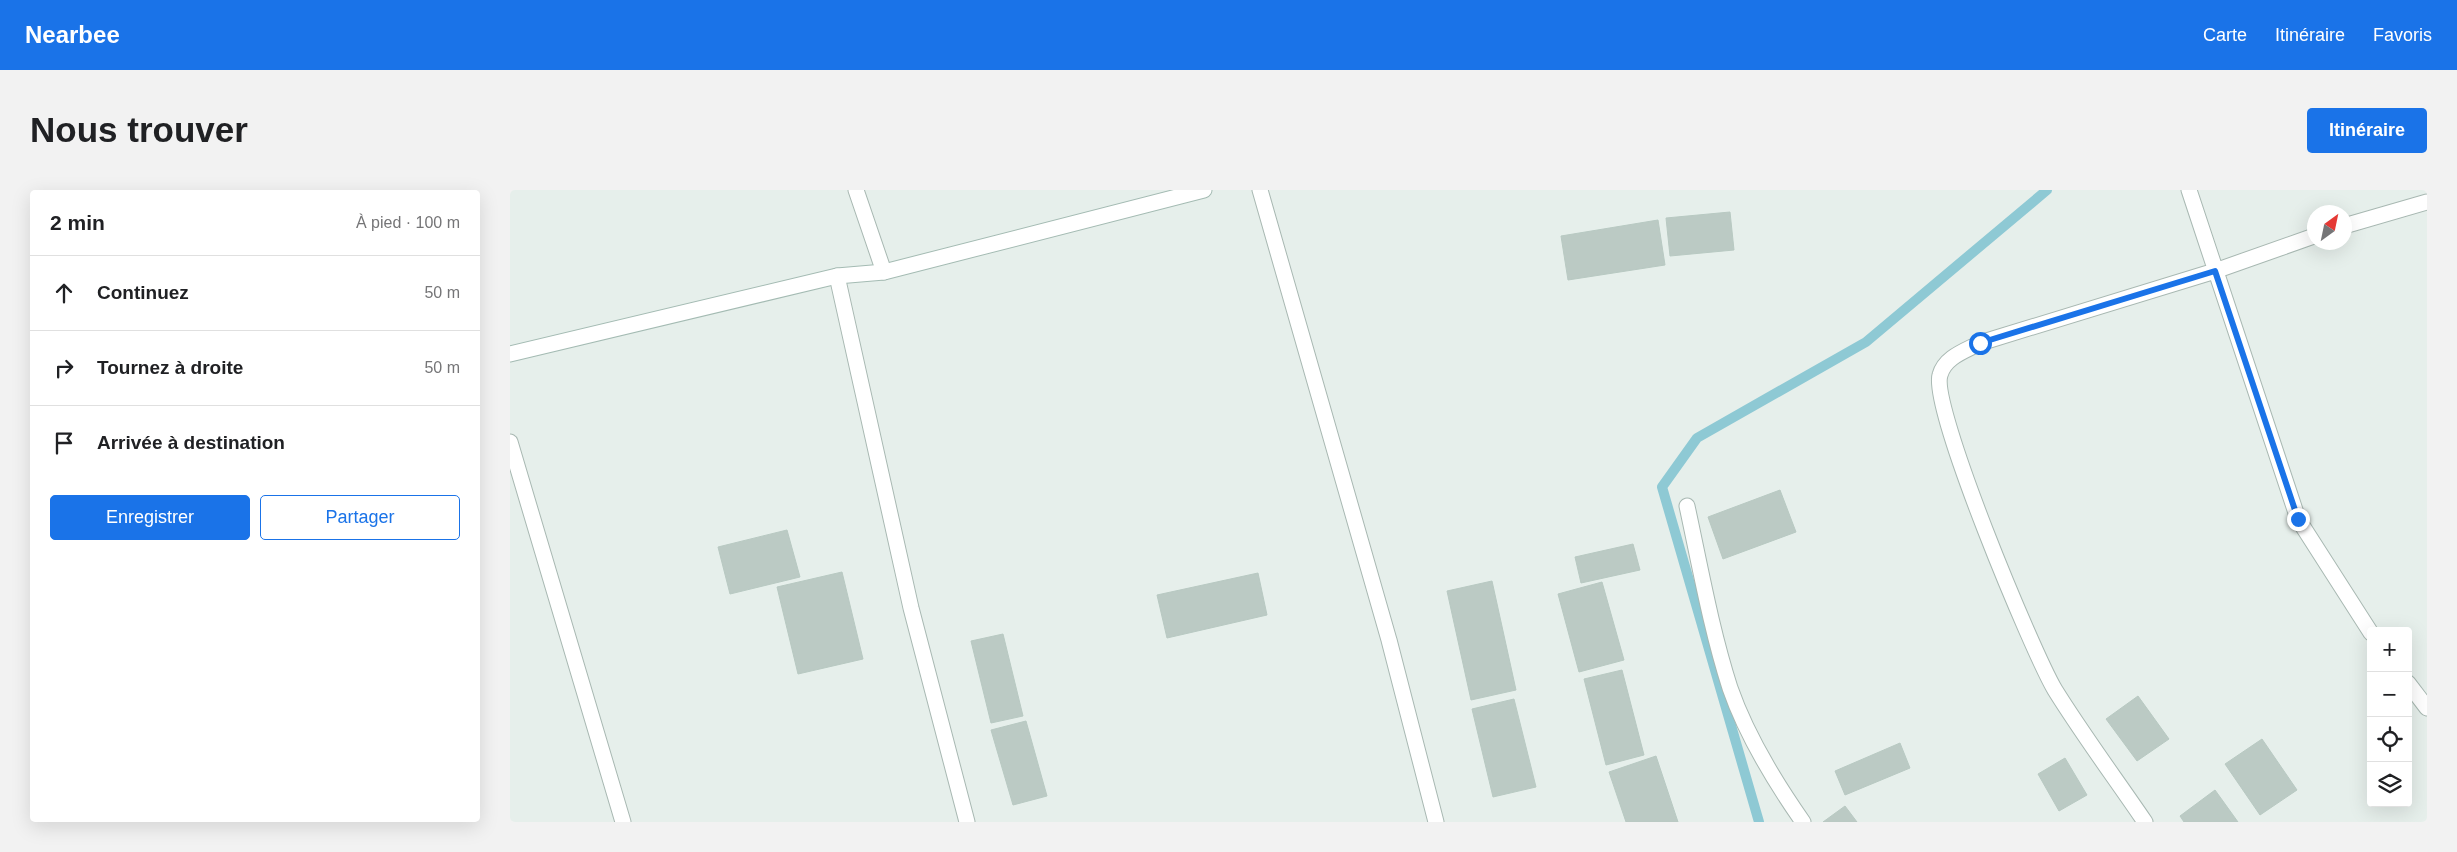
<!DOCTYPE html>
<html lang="fr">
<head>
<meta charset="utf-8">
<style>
  :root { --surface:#fff; --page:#f2f2f2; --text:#202124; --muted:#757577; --line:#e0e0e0; --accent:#1a73e8 }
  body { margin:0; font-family:Arial,sans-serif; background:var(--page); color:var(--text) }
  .controls { position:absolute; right:15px; bottom:15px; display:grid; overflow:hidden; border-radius:5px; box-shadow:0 5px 20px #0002 }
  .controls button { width:45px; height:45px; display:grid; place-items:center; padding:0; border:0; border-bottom:1px solid var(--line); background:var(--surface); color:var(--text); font:25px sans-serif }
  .compass { position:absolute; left:1797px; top:15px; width:45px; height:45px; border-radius:50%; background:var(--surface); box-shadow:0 5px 20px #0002; rotate:33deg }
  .stop { position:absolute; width:15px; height:15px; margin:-11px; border:4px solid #1a73e8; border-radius:50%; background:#fff }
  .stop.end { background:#1a73e8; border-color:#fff; box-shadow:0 1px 5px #0008 }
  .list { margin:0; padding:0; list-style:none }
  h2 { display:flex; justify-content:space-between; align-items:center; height:65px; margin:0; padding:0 20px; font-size:21px }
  h2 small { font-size:16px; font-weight:400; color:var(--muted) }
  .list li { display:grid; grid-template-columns:32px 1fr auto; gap:15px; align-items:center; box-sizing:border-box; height:75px; padding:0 20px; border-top:1px solid var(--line) }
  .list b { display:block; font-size:19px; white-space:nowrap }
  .list em { font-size:16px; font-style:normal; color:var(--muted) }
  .actions { display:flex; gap:10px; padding:15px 20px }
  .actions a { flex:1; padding:11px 0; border:1px solid var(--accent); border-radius:5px; text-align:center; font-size:18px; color:var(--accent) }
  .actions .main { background:var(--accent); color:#fff }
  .icon { flex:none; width:28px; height:28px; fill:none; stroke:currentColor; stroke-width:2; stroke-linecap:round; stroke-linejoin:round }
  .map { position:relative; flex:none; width:1917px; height:632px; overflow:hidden; border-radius:5px }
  header { display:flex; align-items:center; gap:30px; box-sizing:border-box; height:70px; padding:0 25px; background:var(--accent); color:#fff }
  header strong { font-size:24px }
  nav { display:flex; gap:28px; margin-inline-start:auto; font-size:18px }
  .intro { display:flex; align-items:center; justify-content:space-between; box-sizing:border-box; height:120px; padding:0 30px }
  h1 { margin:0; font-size:35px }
  .button { padding:12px 22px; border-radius:5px; background:var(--accent); color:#fff; font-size:18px; font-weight:700 }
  main { display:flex; gap:30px; padding:0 30px }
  aside { flex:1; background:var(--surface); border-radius:5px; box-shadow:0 5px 20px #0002 }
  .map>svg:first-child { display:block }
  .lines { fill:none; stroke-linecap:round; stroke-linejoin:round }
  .stream { stroke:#8ec9d4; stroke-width:10 }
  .building { fill:#bbcac4; stroke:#b8c9c2 }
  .street-casing { stroke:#a8b8b2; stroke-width:17 }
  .secondary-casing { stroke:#a4bbb3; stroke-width:17 }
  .street { stroke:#fff; stroke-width:15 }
  .secondary { stroke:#fff; stroke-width:15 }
  .route { stroke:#1a73e8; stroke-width:6 }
</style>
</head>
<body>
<header>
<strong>Nearbee</strong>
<nav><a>Carte</a><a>Itinéraire</a><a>Favoris</a></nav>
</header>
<div class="intro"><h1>Nous trouver</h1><a class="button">Itinéraire</a></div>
<main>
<aside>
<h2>2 min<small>À pied · 100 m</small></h2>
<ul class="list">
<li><svg class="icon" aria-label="ahead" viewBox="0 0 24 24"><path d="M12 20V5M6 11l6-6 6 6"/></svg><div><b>Continuez</b></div><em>50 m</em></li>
<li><svg class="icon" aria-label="right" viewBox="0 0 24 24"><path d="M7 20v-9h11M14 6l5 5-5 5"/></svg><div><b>Tournez à droite</b></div><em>50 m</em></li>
<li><svg class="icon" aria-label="arrive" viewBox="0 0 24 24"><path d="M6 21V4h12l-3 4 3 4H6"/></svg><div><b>Arrivée à destination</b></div></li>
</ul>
<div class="actions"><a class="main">Enregistrer</a><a>Partager</a></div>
</aside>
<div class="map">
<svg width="1917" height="632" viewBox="0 0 1917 632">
  <rect width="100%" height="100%" fill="#e6efeb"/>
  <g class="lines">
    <!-- stream -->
    <path class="stream" d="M 1249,632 L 1152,297 L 1187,248 L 1356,152 L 1537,0"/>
  </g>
  <!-- building -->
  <path class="building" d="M 1220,22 L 1224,60 L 1160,66 L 1156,28 Z
    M 1148,30 L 1155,75 L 1058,90 L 1051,46 Z
    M 1270,300 L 1286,342 L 1213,369 L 1198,327 Z
    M 277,340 L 290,387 L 220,404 L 208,357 Z
    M 1123,354 L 1130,380 L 1071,393 L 1065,367 Z
    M 332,382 L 353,469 L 288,484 L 267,397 Z
    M 748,383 L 757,425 L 657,448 L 647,405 Z
    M 982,391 L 1006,500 L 961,510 L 937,401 Z
    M 1092,392 L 1114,470 L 1069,482 L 1048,404 Z
    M 493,444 L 513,526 L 481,533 L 461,451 Z
    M 1112,480 L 1134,565 L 1096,575 L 1074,489 Z
    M 1628,506 L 1659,549 L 1627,571 L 1596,529 Z
    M 1004,509 L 1026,597 L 983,607 L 962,519 Z
    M 516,531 L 537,606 L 503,615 L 481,540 Z
    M 1752,549 L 1787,600 L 1750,625 L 1715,574 Z
    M 1390,553 L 1400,578 L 1335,605 L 1325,581 Z
    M 1146,566 L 1168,632 L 1116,632 L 1099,582 Z
    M 1555,568 L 1577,605 L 1549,621 L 1528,584 Z
    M 1705,600 L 1728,632 L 1674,632 L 1670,626 Z
    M 1335,616 L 1347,632 L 1313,632 Z"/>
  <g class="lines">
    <!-- street casing -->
    <g class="street-casing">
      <path id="street" d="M 346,0 L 374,82
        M 750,0 L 879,450 L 926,632
        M 1679,0 L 1788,329 L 1861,443
        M 1834,36 L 1917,12
        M 327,86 L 401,418 L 457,632
        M 0,252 L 113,632
        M 1177,316 C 1190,376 1201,439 1220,498 C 1236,544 1265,592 1293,632
        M 1898,493 L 1917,518
        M 1635,632 C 1605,588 1573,545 1545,500 C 1523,463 1420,217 1430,185 C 1435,167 1455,161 1470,153 L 1705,81 L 1804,46"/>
    </g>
    <!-- secondary casing -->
    <g class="secondary-casing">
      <path id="secondary" d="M 0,164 L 327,86 L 374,82 L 694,0"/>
    </g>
    <!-- street -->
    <use href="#street" class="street"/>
    <!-- secondary -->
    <use href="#secondary" class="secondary"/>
  </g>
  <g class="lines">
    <!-- route -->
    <path class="route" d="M 1470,153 L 1705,81 L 1788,329"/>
  </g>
</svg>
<div class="controls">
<button>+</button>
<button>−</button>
<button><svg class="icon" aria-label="locate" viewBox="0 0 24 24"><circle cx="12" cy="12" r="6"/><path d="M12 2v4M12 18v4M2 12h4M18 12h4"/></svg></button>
<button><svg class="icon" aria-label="layers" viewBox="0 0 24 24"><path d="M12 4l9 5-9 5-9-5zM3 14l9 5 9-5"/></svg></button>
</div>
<svg class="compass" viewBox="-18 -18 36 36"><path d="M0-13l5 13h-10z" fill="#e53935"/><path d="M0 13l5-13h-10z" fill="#757577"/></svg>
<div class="stop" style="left:1470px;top:153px"></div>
<div class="stop end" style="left:1788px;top:329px"></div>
</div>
</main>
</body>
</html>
